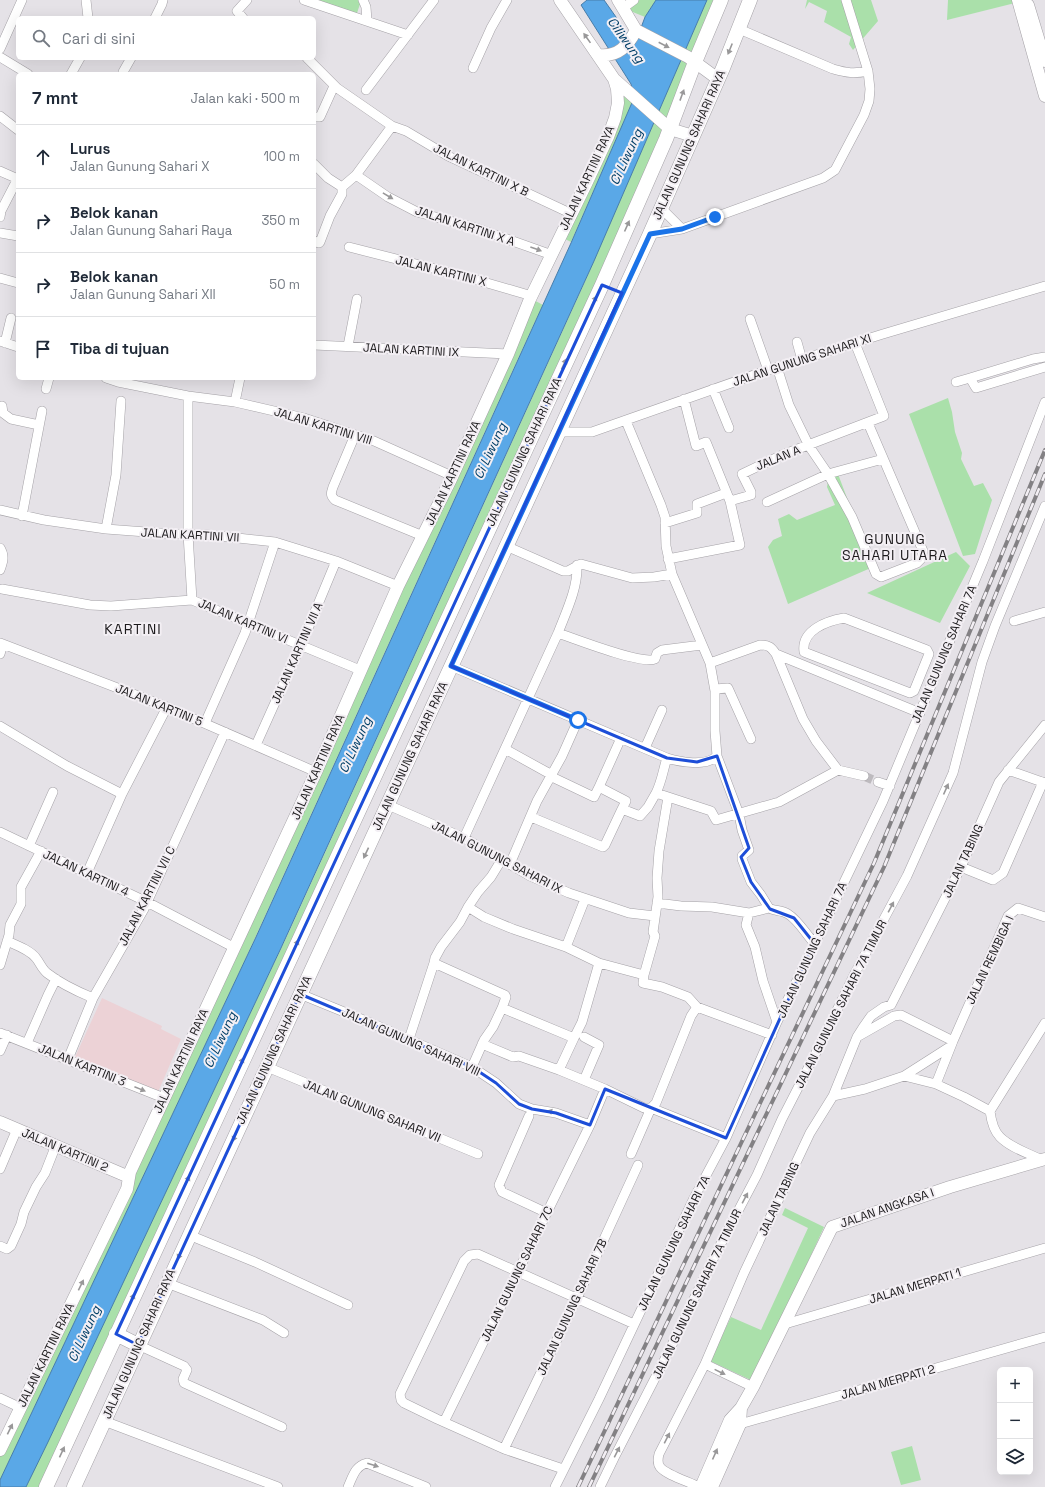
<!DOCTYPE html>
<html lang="id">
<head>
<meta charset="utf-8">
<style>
  :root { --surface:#fff; --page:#f2f2f3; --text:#1f2937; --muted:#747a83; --line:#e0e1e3 }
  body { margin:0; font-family:"Space Grotesk",sans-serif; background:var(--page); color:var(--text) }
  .controls { position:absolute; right:12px; bottom:12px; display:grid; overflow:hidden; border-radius:6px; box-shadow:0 4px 16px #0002 }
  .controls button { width:36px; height:36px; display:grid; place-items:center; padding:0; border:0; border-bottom:1px solid var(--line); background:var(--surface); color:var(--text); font:20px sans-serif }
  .stop { position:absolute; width:12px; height:12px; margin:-9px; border:3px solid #1a73e8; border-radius:50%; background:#fff }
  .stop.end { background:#1a73e8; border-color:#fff; box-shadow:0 1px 4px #0008 }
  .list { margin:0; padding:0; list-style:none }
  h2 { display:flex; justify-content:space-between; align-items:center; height:52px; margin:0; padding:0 16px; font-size:17px }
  h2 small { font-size:13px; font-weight:400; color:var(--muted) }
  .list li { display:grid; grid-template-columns:26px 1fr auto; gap:12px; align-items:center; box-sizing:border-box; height:64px; padding:0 16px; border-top:1px solid var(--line) }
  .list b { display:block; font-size:15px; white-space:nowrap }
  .list p { margin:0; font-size:13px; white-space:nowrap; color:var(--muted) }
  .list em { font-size:13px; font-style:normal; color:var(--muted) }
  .icon { flex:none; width:22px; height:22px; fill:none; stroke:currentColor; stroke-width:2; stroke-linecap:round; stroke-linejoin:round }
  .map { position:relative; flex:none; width:1045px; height:1487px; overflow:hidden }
  .search { position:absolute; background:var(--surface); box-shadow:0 4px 16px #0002; left:16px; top:16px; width:300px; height:44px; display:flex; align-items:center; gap:10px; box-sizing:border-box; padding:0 14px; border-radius:6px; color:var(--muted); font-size:15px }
  .panel { position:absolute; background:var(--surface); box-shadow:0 4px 16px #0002; left:16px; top:72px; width:300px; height:308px; border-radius:6px }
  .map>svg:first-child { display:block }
  .education { fill:#ecd2d6 }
  .green { fill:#aae0aa }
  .water { fill:#5aa8e7; stroke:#477daa }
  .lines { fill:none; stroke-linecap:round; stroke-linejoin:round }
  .street-tunnel { stroke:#bdbabe; stroke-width:9; stroke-dasharray:9 4.5; stroke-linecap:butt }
  .street-casing { stroke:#a5a2a7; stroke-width:10 }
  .secondary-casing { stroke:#a5a2a7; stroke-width:13 }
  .primary-casing { stroke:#a5a2a7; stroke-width:15 }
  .street { stroke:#fff; stroke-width:9 }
  .secondary { stroke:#fff; stroke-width:12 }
  .primary { stroke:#fff; stroke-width:14 }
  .rail-casing { stroke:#838184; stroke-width:4 }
  .rail { stroke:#f3eff4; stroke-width:2.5; stroke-dasharray:8; stroke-linecap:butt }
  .oneway { fill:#999899 }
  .route { stroke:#1a73e8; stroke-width:5 }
  .marked { fill:none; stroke:#1d4ed8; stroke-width:3; stroke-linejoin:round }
  .labels { text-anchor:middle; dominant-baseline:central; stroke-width:4; stroke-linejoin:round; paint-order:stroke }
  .street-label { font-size:12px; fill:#1c1a1c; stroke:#f3eff4 }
  .water-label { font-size:13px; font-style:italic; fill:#003e67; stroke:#f3eff4 }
  .quarter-label { font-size:14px; letter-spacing:1px; fill:#1c1a1c; stroke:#f3eff4 }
</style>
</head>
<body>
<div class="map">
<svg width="1045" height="1487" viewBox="0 0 1045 1487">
  <rect width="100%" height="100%" fill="#e5e2e7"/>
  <!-- education -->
  <path class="education" d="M 102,998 L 162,1026 L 161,1029 L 181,1039 L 158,1092 L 75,1057 Z"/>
  <!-- green -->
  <path class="green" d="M 313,0 L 360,0 L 361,1 L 356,16 Z
    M 632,0 L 656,0 L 645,17 L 623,8 Z
    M 707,0 L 721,0 L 670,129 L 46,1487 L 26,1487 L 288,934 L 583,286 Z
    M 807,0 L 871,0 L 878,21 L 853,50 L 849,44 L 851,37 L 824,22 L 827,11 L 809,2 L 805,9 Z
    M 948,0 L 1018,0 L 1019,2 L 947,20 Z
    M 617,89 L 634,98 L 571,242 L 561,237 L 615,118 Z
    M 532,299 L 543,305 L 532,328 L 245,960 L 0,1480 L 0,1450 Z
    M 948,398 L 952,412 L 955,432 L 962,453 L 961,459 L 974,486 L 983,483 L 992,500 L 975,554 L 963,556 L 909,414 Z
    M 838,474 L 873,567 L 788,604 L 768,547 L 773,540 L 782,536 L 778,519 L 789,514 L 797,520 L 835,505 L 827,487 L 829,475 Z
    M 956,552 L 970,566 L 940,623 L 867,593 Z
    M 785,1208 L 824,1227 L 753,1381 L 710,1361 L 731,1317 L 761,1330 L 808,1228 L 782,1215 Z
    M 912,1446 L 921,1480 L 901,1485 L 891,1452 Z"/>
  <!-- water -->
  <path class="water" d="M 587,0 L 604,0 L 635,44 L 645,17 L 656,0 L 707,0 L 594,261 L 281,948 L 48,1442 L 26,1487 L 0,1487 L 0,1480 L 256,937 L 571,243 L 634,98 L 631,84 L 581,5 Z"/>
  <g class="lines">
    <!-- street-tunnel -->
    <path class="street-tunnel" d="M 864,776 L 878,782"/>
    <!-- street casing -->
    <g class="street-casing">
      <path id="street" d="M 86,0 L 88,18
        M 304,0 L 408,35
        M 363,0 L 366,7 L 367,21
        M 623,8 L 634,0
        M 155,18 L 162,4 L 163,0
        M 243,18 L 237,11 L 247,0
        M 739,29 L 833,69 C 847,73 854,74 868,71
        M 0,49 L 22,0
        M 0,57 L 28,74
        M 307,58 L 337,88 L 392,126 L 406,131 L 448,156 L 572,214
        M 473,68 L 491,28 L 507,0
        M 71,74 L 80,58
        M 124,74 L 123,72 L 131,58
        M 366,90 L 434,0
        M 0,116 L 18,130
        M 314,117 L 320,117 L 334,86
        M 314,164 L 328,178 L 342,187
        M 0,171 L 18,179
        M 356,175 L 388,197 L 417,212 L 476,228 L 552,255
        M 342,187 L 356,175 L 392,126
        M 661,208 L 682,229
        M 0,217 L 1,211 L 18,178
        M 0,233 L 18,236
        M 650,234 L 682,229 L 823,178 L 835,170 L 864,115 L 869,101 L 870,89 L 868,71 L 846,0
        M 314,241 L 319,243 L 320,242 L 330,216 L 342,194 L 342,187
        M 349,247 L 463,276 L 532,296
        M 0,278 L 18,283
        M 750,319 L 768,370
        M 0,341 L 18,347
        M 797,342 L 802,360
        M 5,343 L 11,318
        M 314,345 L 508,354
        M 348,346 L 357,299
        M 777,367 L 789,405 L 809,446 L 828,474 L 883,459
        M 106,378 L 118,382 L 188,396 L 235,402 L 304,418 L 374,441 L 452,476
        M 970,378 L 1033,359 L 1045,357
        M 956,382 L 970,378 L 976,388 L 1045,367
        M 46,389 L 49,378
        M 713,389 L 729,428
        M 188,396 L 188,534 L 192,600
        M 684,399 L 696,446 L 706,442 L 730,501
        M 235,402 L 240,378
        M 2,406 L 3,413 L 11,419 L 39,425
        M 626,421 L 661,505 L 665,517 L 666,546 L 672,574 L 710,663 L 715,691 L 715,731 L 717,756 L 739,814 L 742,830 L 749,850 L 742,856 L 742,859 L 751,882 L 761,895 L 769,908
        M 559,432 L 592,432 L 768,370 L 883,334 L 1045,286
        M 355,435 L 333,487 C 331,493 330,495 335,500 L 423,536
        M 767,502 L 828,474 L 852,517 L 876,574 L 881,577 L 917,563 L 921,559 L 923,551 L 868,423
        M 0,510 L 44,520 L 106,529 L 173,534 L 201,534 L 275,542 L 336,561 L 398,586
        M 22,516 L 42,411
        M 665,523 L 697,513 L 697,504 L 726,493
        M 106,529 L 116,475 L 121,401
        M 506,546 L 563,571 L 568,571 L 581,564 L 632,578 L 654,577 L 672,574
        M 0,548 C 5,556 3,562 0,570
        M 668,559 L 740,545 L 730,501 L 751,495 L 751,492 L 742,474 L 782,455 L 884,416 L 855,343
        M 2,589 L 90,605 L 111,606 L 192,600 L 360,670
        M 844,618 L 927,650 L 929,654 L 914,691 L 910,693 L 804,652 C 801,630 827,621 844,618 Z
        M 1014,621 L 1045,612
        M 558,633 C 575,639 642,665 655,659 L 657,653 L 662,650 L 702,645
        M 0,643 L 167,707 L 316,772
        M 0,654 L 3,644
        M 776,654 L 920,713
        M 710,663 L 760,645 C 769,645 771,647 776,654 L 803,719 L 816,741 L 838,770 L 864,776
        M 451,666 L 667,758 C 680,762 706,767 717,756
        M 715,689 L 728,688 L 751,739
        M 205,723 L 245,633 L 275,542
        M 0,726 L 67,766 L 122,794
        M 256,745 L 304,638 L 336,561
        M 645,748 L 662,710
        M 505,749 L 552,775
        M 1008,770 L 1045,783
        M 552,777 L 594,797 L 599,787 L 626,801 L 622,809 L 640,816 L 648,807 L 656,793 L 711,811 L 716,820 L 779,802 L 838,770
        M 878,782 L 890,786
        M 599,787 L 621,738
        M 656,793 C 662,781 663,770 667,758
        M 668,797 L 659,851 L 657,878 L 658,897 L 653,932 L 655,936 L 644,975 L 643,983 L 662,987 L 688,997 L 697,1007
        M 388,805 L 464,838 L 530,876 L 569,893 L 629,913 L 655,916
        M 531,817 L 603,847 L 605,845 L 622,809
        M 0,832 L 147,902 L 235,948
        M 464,838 L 558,633 C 566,612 578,588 577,565
        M 29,846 L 53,792
        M 502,859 L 491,877 L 478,892 L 468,907 L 460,922 L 441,947 L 435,958 L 434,963 L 505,995 L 506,997 L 502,1008 L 574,1038 L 559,1070 L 605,1089
        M 510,864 L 537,801 L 562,756 L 578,720
        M 961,867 L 993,880 L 1003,873 L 1043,782
        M 87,873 L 122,794 L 167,707
        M 657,903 L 681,906 L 712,907 L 749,913 L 769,908 C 774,911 782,910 788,914 C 798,920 806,934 814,943
        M 468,907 L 484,917 L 513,929 L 566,947 L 585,899
        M 749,913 L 746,925 L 755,947 L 763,981 L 777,1022
        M 7,941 C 16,945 30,950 36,958 C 40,963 42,969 47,973 C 61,984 76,991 93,998
        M 566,947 L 599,963 L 644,975
        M 0,965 L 9,935 L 10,925 L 21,904 L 21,887 L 41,851
        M 300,994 L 371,1023 L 472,1067 L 496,1083 L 519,1104 L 532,1109 L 556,1113 L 590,1125
        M 0,1033 L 164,1098
        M 584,1037 L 599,1045 L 584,1080
        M 857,1037 L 894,1016 L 901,1015 L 953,1041
        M 574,1038 L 582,1022 L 599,963
        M 409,1039 L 434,963
        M 27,1043 L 48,995 L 56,979
        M 482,1044 L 513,1057 L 519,1056 L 559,1070
        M 0,1051 L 7,1035
        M 68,1059 L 93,998 L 144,909 L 225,732
        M 267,1067 L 478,1154
        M 472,1067 L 484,1040 L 493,1027 L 502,1008
        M 904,1076 L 951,1046
        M 936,1084 L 953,1041 L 1008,916 L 1018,908 L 1045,917
        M 833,1096 L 865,1089 L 904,1076 L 936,1084 L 964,1097 L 990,1111 C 991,1119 994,1131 1000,1137 C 1011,1148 1028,1153 1042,1160
        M 990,1111 L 1045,1023
        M 529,1116 L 499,1185 L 502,1192 L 547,1213
        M 631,1154 L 651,1108 L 656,1103 L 691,1016 L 697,1007 L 772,1035
        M 0,1169 L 17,1129
        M 189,1235 L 255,1262 L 348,1305
        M 0,1246 L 7,1249 L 11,1246 L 21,1224 L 24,1212 L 36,1187 L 45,1173 L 56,1145
        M 167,1283 L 263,1320 L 284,1333
        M 785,1324 L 1045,1248
        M 138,1345 L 184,1366 L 187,1370 L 183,1379 L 184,1383 L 282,1427
        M 705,1364 L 753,1387
        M 0,1398 L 21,1408
        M 104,1421 L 278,1487
        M 444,1422 L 590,1125 L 605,1089 L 644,1108 L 651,1108 L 726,1138
        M 735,1422 L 740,1424 L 1045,1337
        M 504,1449 L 577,1298 L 638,1165
        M 563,1469 L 504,1449 L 437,1419 L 404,1403 L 401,1400 L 400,1394 L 464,1261 L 470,1255 L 478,1254 L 634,1324
        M 348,1487 C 353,1476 355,1466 367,1463 L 426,1487
        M 555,1487 L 599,1399 L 694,1198 L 726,1138 L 777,1022 L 883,801 L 983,561 L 1045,402
        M 600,1487 L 614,1458 L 669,1351 L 716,1253 L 757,1175 L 782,1119 L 825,1035 L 855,973 L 907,876 L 953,773 L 982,662 L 995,626 L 1045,506
        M 699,1487 C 690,1482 666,1475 660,1467 C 657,1463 658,1458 659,1454 L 705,1364 L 744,1273 L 810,1133 L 833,1096 L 857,1037 L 864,1026 L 871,1016 L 884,1007 L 891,1005 L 961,867 L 999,782 L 1045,725"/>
    </g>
    <!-- secondary casing -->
    <g class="secondary-casing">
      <path id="secondary" d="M 560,0 L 614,79 L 670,129 L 693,136
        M 618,0 L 636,30 L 688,57 L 718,79
        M 1018,0 L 1045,96
        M 1028,5 L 1045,61
        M 599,55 C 618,57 628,46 636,30
        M 0,1122 L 129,1177
        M 0,1450 L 127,1189 L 130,1172 L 316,772 L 398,586 L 451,479 L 508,354 L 530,299 L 586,184 L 608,137 L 615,118 L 618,103 L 617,89 L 614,79
        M 701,1487 L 730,1420 L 741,1408 L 753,1387 L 832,1227 L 950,1187 L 1045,1159
        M 712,1487 L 740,1424 L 741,1408"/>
    </g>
    <!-- primary casing -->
    <g class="primary-casing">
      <path id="primary" d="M 116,1334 L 138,1345
        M 46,1487 L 602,285 L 666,139 L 695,62 L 721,0
        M 74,1487 L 649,236 L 723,68 L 750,0"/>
    </g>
    <!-- street -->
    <use href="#street" class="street"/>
    <!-- secondary -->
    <use href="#secondary" class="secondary"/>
    <!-- primary -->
    <use href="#primary" class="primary"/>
    <!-- rail casing -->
    <g class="rail-casing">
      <path id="rail" d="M 578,1487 L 874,863 L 1045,450
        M 589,1487 L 884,867 L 1045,474"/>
    </g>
    <!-- rail -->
    <use href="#rail" class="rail"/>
  </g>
  <!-- one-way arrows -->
  <defs><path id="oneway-solid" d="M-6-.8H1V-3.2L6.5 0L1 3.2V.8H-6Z"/></defs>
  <g class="oneway">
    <use href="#oneway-solid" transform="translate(587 38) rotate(-125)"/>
    <use href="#oneway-solid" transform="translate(664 45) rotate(27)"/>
    <use href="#oneway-solid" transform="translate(730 49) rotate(112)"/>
    <use href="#oneway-solid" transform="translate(682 95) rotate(-70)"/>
    <use href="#oneway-solid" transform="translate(388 196) rotate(31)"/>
    <use href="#oneway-solid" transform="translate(627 226) rotate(-66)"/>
    <use href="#oneway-solid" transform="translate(536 249) rotate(20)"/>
    <use href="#oneway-solid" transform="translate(594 301) rotate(-64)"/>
    <use href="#oneway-solid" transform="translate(564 364) rotate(-65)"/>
    <use href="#oneway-solid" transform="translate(946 789) rotate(-66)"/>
    <use href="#oneway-solid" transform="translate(366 853) rotate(115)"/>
    <use href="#oneway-solid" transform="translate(891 907) rotate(-62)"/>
    <use href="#oneway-solid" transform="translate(296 945) rotate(-65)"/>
    <use href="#oneway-solid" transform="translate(241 1063) rotate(-65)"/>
    <use href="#oneway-solid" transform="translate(140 1089) rotate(22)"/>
    <use href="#oneway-solid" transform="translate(553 1112) rotate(-166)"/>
    <use href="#oneway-solid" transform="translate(235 1136) rotate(115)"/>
    <use href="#oneway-solid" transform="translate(187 1181) rotate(-65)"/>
    <use href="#oneway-solid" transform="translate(745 1198) rotate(-62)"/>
    <use href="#oneway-solid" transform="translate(180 1254) rotate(115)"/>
    <use href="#oneway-solid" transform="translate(81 1285) rotate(-64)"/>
    <use href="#oneway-solid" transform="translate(132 1299) rotate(-65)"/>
    <use href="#oneway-solid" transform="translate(720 1372) rotate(26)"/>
    <use href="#oneway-solid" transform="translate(10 1429) rotate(-64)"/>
    <use href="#oneway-solid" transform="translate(667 1438) rotate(-63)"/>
    <use href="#oneway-solid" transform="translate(62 1452) rotate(-65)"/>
    <use href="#oneway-solid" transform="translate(617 1452) rotate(-63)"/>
    <use href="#oneway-solid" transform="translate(715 1454) rotate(-66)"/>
    <use href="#oneway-solid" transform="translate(373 1465) rotate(18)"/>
  </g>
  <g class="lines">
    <!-- route -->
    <path class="route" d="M 578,720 L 451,666 L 650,234 L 682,229 L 715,217"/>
  </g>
  <!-- marked area -->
  <path class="marked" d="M 602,285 L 622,293 L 451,666 L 667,758 L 697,762 L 717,756 L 749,848 L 741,857 L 751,882 L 770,909 L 794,918 L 814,943 L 726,1138 L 605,1089 L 590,1125 L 556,1113 L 532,1109 L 519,1104 L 496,1083 L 472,1067 L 300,994 L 138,1345 L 116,1334 Z"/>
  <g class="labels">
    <!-- street labels -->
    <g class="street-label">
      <text transform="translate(689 145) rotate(-66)">JALAN GUNUNG SAHARI RAYA</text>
      <text transform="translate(481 170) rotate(26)">JALAN KARTINI X B</text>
      <text transform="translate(587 178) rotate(-65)">JALAN KARTINI RAYA</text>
      <text transform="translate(465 226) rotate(18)">JALAN KARTINI X A</text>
      <text transform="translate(441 271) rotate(14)">JALAN KARTINI X</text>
      <text transform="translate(411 350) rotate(3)">JALAN KARTINI IX</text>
      <text transform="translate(802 360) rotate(-18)">JALAN GUNUNG SAHARI XI</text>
      <text transform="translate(323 426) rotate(17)">JALAN KARTINI VIII</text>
      <text transform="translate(524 452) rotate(-65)">JALAN GUNUNG SAHARI RAYA</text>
      <text transform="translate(778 458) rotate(-22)">JALAN A</text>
      <text transform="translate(453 473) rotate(-65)">JALAN KARTINI RAYA</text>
      <text transform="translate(190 535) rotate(3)">JALAN KARTINI VII</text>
      <text transform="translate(243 621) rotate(23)">JALAN KARTINI VI</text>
      <text transform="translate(297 653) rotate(-66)">JALAN KARTINI VII A</text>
      <text transform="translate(944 654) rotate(-67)">JALAN GUNUNG SAHARI 7A</text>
      <text transform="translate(159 705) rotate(22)">JALAN KARTINI 5</text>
      <text transform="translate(410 756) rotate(-65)">JALAN GUNUNG SAHARI RAYA</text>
      <text transform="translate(318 767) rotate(-66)">JALAN KARTINI RAYA</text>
      <text transform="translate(497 857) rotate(27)">JALAN GUNUNG SAHARI IX</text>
      <text transform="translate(963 861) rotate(-65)">JALAN TABING</text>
      <text transform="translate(86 873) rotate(25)">JALAN KARTINI 4</text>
      <text transform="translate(147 896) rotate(-63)">JALAN KARTINI VII C</text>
      <text transform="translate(812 950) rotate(-65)">JALAN GUNUNG SAHARI 7A</text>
      <text transform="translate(990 960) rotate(-65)">JALAN REMBIGA I</text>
      <text transform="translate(841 1004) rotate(-63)">JALAN GUNUNG SAHARI 7A TIMUR</text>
      <text transform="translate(411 1042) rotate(24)">JALAN GUNUNG SAHARI VIII</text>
      <text transform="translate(274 1050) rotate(-65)">JALAN GUNUNG SAHARI RAYA</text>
      <text transform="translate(181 1061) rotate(-65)">JALAN KARTINI RAYA</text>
      <text transform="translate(82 1065) rotate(22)">JALAN KARTINI 3</text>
      <text transform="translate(372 1111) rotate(22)">JALAN GUNUNG SAHARI VII</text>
      <text transform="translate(65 1150) rotate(23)">JALAN KARTINI 2</text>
      <text transform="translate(779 1199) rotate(-65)">JALAN TABING</text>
      <text transform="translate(887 1208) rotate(-19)">JALAN ANGKASA I</text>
      <text transform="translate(674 1243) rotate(-64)">JALAN GUNUNG SAHARI 7A</text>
      <text transform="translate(517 1274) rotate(-64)">JALAN GUNUNG SAHARI 7C</text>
      <text transform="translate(915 1286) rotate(-17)">JALAN MERPATI 1</text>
      <text transform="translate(697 1294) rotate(-64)">JALAN GUNUNG SAHARI 7A TIMUR</text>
      <text transform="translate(572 1307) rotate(-65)">JALAN GUNUNG SAHARI 7B</text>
      <text transform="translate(139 1344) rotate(-66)">JALAN GUNUNG SAHARI RAYA</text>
      <text transform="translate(46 1355) rotate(-64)">JALAN KARTINI RAYA</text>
      <text transform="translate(888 1382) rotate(-16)">JALAN MERPATI 2</text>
    </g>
    <!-- water labels -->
    <g class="water-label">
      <text transform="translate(626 40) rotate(54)">Ciliwung</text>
      <text transform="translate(626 157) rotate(-65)">Ci Liwung</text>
      <text transform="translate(490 451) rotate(-65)">Ci Liwung</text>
      <text transform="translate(355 745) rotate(-65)">Ci Liwung</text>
      <text transform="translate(220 1040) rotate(-65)">Ci Liwung</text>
      <text transform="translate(84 1334) rotate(-65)">Ci Liwung</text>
    </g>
    <!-- quarter labels -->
    <g class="quarter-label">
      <text x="895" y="539">GUNUNG<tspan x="895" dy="16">SAHARI UTARA</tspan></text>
      <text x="133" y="629">KARTINI</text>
    </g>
  </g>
</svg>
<div class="controls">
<button>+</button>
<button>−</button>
<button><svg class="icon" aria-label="layers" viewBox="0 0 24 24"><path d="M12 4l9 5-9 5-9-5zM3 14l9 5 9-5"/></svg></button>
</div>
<div class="stop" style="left:578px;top:720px"></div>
<div class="stop end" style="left:715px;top:217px"></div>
<div class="search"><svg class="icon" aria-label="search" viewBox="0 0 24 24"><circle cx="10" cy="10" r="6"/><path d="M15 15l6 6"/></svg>Cari di sini</div>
<section class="panel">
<h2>7 mnt<small>Jalan kaki · 500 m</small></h2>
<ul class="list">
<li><svg class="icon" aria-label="ahead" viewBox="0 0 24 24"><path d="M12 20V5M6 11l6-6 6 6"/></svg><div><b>Lurus</b><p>Jalan Gunung Sahari X</p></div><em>100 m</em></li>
<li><svg class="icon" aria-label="right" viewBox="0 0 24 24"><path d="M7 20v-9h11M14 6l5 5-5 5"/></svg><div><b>Belok kanan</b><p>Jalan Gunung Sahari Raya</p></div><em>350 m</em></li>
<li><svg class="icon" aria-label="right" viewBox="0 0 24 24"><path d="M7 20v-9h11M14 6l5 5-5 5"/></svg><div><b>Belok kanan</b><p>Jalan Gunung Sahari XII</p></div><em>50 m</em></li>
<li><svg class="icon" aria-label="arrive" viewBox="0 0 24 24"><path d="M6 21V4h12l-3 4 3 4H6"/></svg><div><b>Tiba di tujuan</b></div></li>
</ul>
</section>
</div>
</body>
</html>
